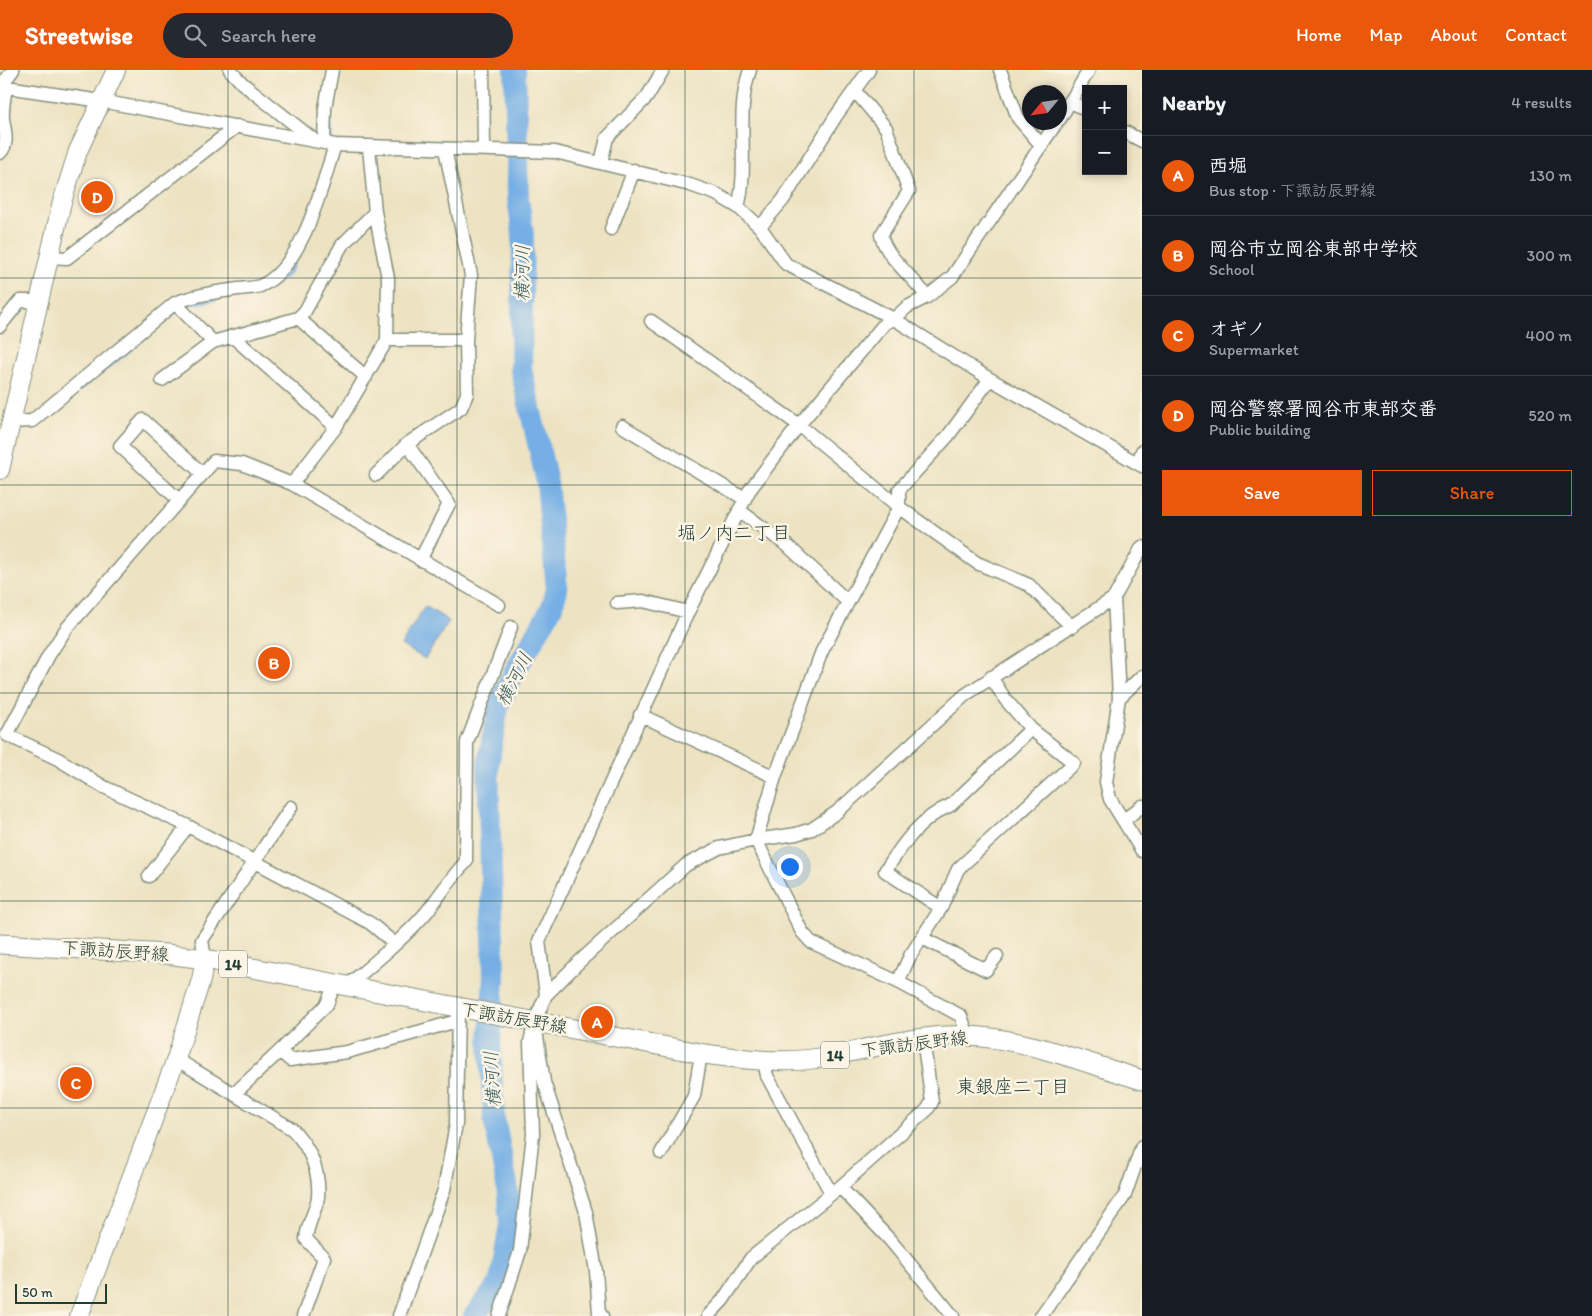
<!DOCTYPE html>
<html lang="en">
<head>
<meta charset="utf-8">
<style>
  :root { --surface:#171b24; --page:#242831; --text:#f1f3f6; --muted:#9ea1a6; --line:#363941; --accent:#ea580c }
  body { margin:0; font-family:Itim,"Klee One",sans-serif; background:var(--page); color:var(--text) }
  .controls { position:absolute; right:15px; top:15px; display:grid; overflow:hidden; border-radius:0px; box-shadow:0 2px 8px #0003 }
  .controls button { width:45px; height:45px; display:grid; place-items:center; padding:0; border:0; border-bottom:1px solid var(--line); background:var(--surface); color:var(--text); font:25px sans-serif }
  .compass { position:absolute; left:1022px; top:15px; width:45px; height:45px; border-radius:50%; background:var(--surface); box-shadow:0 2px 8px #0003; rotate:241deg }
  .scale { position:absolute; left:15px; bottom:12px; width:92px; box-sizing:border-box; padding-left:5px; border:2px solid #1f3d34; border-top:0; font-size:14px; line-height:18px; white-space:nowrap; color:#1f3d34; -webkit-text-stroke:4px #fcf5e5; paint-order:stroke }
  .you { position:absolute; left:789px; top:796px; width:18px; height:18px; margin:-12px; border:4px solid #fff; border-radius:50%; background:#1a73e8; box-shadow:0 0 0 8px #1a73e833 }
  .badge { display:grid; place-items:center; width:32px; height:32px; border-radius:50%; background:var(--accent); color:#fff; font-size:16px; font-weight:700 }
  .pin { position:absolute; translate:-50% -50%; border:2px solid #fff; box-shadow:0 1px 5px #0006 }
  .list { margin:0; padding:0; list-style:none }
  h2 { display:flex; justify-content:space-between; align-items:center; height:65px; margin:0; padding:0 20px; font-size:21px }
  h2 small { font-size:16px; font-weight:400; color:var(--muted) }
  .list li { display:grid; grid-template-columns:32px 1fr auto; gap:15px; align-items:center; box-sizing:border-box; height:80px; padding:0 20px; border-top:1px solid var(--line) }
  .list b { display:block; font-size:19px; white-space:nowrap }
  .list p { margin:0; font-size:16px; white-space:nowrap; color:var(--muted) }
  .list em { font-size:16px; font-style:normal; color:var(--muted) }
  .actions { display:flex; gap:10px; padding:15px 20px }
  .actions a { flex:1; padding:11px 0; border:1px solid var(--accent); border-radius:0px; text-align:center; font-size:18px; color:var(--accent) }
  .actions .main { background:var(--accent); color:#fff }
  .icon { flex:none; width:28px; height:28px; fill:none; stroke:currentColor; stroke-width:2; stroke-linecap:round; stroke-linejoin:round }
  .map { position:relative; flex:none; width:1142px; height:1246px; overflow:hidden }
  header { display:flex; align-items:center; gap:30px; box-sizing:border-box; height:70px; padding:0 25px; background:var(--accent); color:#fff }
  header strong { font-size:24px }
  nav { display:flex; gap:28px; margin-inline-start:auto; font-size:18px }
  .search { width:350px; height:45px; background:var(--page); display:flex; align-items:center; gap:12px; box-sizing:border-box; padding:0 18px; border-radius:28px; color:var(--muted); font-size:19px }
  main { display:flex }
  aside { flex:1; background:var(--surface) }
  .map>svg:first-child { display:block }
  .water { fill:#75afe5; stroke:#4a768c }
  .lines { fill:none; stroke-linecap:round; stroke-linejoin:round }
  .stream { stroke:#75afe5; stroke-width:4 }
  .river { stroke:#75afe5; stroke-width:22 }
  .street-casing { stroke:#86907c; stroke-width:15 }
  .secondary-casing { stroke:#86907c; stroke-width:20 }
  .primary-casing { stroke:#86907c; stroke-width:21 }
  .street { stroke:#fff; stroke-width:12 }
  .secondary { stroke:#fff; stroke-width:18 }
  .primary { stroke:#fff; stroke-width:19 }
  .grid { fill:none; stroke:#1f3d34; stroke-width:1; stroke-opacity:0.55 }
  .labels { text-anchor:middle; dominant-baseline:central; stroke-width:5; stroke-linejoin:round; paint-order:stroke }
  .shield { fill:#fcf5e5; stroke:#617469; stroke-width:1 }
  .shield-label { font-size:16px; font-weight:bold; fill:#1f3d34 }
  .street-label { font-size:18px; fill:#1f3d34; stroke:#fcf5e5 }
  .water-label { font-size:19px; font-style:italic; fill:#345a60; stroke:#fcf5e5 }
  .neighbourhood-label { font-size:19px; fill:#1f3d34; stroke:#fcf5e5 }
</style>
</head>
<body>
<header>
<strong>Streetwise</strong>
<div class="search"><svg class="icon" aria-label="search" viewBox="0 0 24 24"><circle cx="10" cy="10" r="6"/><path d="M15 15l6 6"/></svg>Search here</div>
<nav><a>Home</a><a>Map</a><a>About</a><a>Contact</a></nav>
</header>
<main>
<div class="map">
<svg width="1142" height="1246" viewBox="0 0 1142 1246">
  <rect width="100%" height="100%" fill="#fcf5e5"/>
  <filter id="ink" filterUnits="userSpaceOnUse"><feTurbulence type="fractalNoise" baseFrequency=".02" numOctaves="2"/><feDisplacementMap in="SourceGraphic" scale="10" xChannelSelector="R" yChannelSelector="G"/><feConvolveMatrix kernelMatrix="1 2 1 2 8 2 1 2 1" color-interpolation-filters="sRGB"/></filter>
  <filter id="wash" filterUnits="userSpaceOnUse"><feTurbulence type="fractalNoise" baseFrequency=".0096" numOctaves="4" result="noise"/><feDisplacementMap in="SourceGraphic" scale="20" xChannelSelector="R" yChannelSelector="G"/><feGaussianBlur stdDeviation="1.12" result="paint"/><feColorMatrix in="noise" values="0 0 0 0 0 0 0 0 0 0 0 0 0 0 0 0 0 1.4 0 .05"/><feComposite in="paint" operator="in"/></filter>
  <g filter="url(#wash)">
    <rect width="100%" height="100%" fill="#ede3c3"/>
    <!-- water -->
    <path class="water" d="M 425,536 L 449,551 L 425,589 L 401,575 Z"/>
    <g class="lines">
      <!-- stream -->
      <path class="stream" d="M 336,10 L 339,0
        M 330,49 L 331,72
        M 266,219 L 287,205 L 293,194
        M 193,233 L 216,229
        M 82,318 L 178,240"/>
      <!-- river -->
      <path class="river" d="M 474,1246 L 500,1213 L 510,1154 L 507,1115 L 494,1049 L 490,973 L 494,907 L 488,695 L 498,636 L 515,601 L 551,539 L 557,520 L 547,412 L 521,299 L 523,165 L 518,127 L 515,0"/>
    </g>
  </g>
  <g filter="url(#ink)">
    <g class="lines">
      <!-- street casing -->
      <g class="street-casing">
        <path id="street" d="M 230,0 L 242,13 L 314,70
          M 483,0 L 484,80
          M 1000,0 L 1018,48 L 1042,76
          M 0,16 L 101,31 L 335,75 L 555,82 L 690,115 L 716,124 L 738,137 L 760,157 L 786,194 L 894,249 L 990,309 L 1142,396
          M 1,16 L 13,0
          M 855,21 L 886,58 L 909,121 L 881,165 C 886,188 913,206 927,227
          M 1070,31 L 1086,40
          M 1060,49 L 1089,0
          M 1123,61 L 1142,71
          M 324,73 L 325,38 L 332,0
          M 0,83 C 10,73 4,60 3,48 C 2,38 5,26 6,16
          M 601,92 L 607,68 L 647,27 L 663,0
          M 738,137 C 750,93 734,45 750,0
          M 760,157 L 783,130 L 836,46 L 869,0
          M 611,159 L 634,100
          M 48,187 L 67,188 L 237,56
          M 175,233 L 213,272
          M 298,248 L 366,307
          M 651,251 L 799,355 L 899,437 L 977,493 L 1029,515 L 1072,557
          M 0,256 L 20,231 L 39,231
          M 232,266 L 336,357
          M 387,270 L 466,270
          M 162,310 L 213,272 L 298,248 L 305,241 L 342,175 L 375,142
          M 10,352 L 32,351 L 175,233 C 195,225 216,222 238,219 C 244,218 254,218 260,216 C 303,198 322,115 335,75
          M 622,356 L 745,429
          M 1138,393 L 1142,381
          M 376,405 L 407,374
          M 292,414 L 336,357 L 387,270 L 388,208 L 375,142 L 369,77
          M 180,431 L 120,376 L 143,350 L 203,404
          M 739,440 L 789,477 L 848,532
          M 420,490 L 449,434 L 407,374 L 461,338 L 467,324 L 466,270 L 471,205 L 445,79
          M 1114,528 L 1119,628 L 1106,712 L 1110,729 L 1142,781
          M 617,533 L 643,531 L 688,542
          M 991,607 L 1005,629 L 1031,659
          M 1119,628 L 1142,606
          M 640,645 L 775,707
          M 1124,750 L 1142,736
          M 149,806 L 188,756
          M 922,868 L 986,900 L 997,886
          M 395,874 L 370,853 L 188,756 L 104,717 L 58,689 L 7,665 L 49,585 L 66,559 L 214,391 L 242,394 L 292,414 L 499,535
          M 205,889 L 202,870 L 291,737
          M 898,912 L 910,886 L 941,838 L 958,799 L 1074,693 L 1031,659 L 951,735 C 920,748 903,774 885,801 L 941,838
          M 348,915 C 375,892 402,870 425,844 C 439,827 450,808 466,792 L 467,672 L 511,557
          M 546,925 L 539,871 L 688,542 L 749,421 L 799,355 L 885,253 L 894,249 L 907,237 L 927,227 L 952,207 L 1057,52
          M 535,954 L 544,1012 L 586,1142 L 596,1201 L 599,1243 L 602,1246
          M 968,966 L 961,946 L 898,912 L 811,872 L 802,862 L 756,770 L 796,764 L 812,759 L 837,742 L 965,625 L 1114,528 L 1142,477
          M 280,981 L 327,934 L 335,913
          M 176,989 L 292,1059 C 310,1077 320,1101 318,1127 C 316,1141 307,1154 306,1169 L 324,1188 L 303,1246
          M 764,990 L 767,1006 L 831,1123
          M 235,1023 L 280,981 L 290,990 L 347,982 L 457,951
          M 661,1083 L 694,1026 L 701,984
          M 840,1117 L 890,1170 L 953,1246
          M 399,1246 L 444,1120 L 456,1054 L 458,938
          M 499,1246 L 520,1181 L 533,1064 L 530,972 L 535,951 L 546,925 L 579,892 L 686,795 L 719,778 L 756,770 L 775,707 L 822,581 L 899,437 L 899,420 L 948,366 L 990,309
          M 708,1246 L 723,1230 L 751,1188 L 840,1117 L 927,1040 L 932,1032 L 923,969
          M 1041,1246 L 1125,1125 L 1142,1076"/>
      </g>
      <!-- secondary casing -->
      <g class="secondary-casing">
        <path id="secondary" d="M 0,400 L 62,132 L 78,81 L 116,0
          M 79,1246 L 176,989 L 201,910 L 205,889"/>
      </g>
      <!-- primary casing -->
      <g class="primary-casing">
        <path id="primary" d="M 0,874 L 166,884 L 205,889 L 705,984 C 742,989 781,994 819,988 C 868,980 919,963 969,966 C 1028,969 1086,993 1142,1010"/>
      </g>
      <!-- street -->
      <use href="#street" class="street"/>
      <!-- secondary -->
      <use href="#secondary" class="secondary"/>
      <!-- primary -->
      <use href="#primary" class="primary"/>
    </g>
  </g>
  <!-- grid -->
  <path class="grid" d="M 228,0 L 228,1246M 457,0 L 457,1246M 685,0 L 685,1246M 914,0 L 914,1246M 0,208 L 1142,208M 0,415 L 1142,415M 0,623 L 1142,623M 0,831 L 1142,831M 0,1038 L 1142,1038"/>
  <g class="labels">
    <!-- shield labels -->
    <g class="shield">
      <rect x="219" y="880.5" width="28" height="27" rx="4"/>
      <rect x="821" y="971.5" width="28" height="27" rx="4"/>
    </g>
    <g class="shield-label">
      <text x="233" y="894">14</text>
      <text x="835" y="985">14</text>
    </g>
    <!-- street labels -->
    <g class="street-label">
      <text transform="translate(115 881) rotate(4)">下諏訪辰野線</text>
      <text transform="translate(514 948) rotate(10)">下諏訪辰野線</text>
      <text transform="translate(914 974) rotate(-7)">下諏訪辰野線</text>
    </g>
    <!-- water labels -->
    <g class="water-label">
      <text transform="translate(522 203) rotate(-89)">横河川</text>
      <text transform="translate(514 609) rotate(-63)">横河川</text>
      <text transform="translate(492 1009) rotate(-93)">横河川</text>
    </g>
    <!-- neighbourhood labels -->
    <g class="neighbourhood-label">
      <text x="734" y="462">堀ノ内二丁目</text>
      <text x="1013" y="1016">東銀座二丁目</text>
    </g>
  </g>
</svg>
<div class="controls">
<button>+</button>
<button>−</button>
</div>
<svg class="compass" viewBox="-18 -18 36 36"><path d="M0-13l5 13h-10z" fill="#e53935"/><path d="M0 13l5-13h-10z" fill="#9ea1a6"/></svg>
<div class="scale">50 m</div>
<div class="you"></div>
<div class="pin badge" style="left:597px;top:952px">A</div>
<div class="pin badge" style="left:274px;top:593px">B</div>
<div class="pin badge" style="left:76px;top:1013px">C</div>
<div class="pin badge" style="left:97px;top:127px">D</div>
</div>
<aside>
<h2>Nearby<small>4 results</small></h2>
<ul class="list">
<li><span class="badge">A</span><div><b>西堀</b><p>Bus stop · 下諏訪辰野線</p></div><em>130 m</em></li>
<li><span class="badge">B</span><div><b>岡谷市立岡谷東部中学校</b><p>School</p></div><em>300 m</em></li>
<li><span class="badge">C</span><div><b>オギノ</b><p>Supermarket</p></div><em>400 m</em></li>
<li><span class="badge">D</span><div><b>岡谷警察署岡谷市東部交番</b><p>Public building</p></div><em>520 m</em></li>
</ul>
<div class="actions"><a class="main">Save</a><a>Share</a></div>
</aside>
</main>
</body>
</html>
